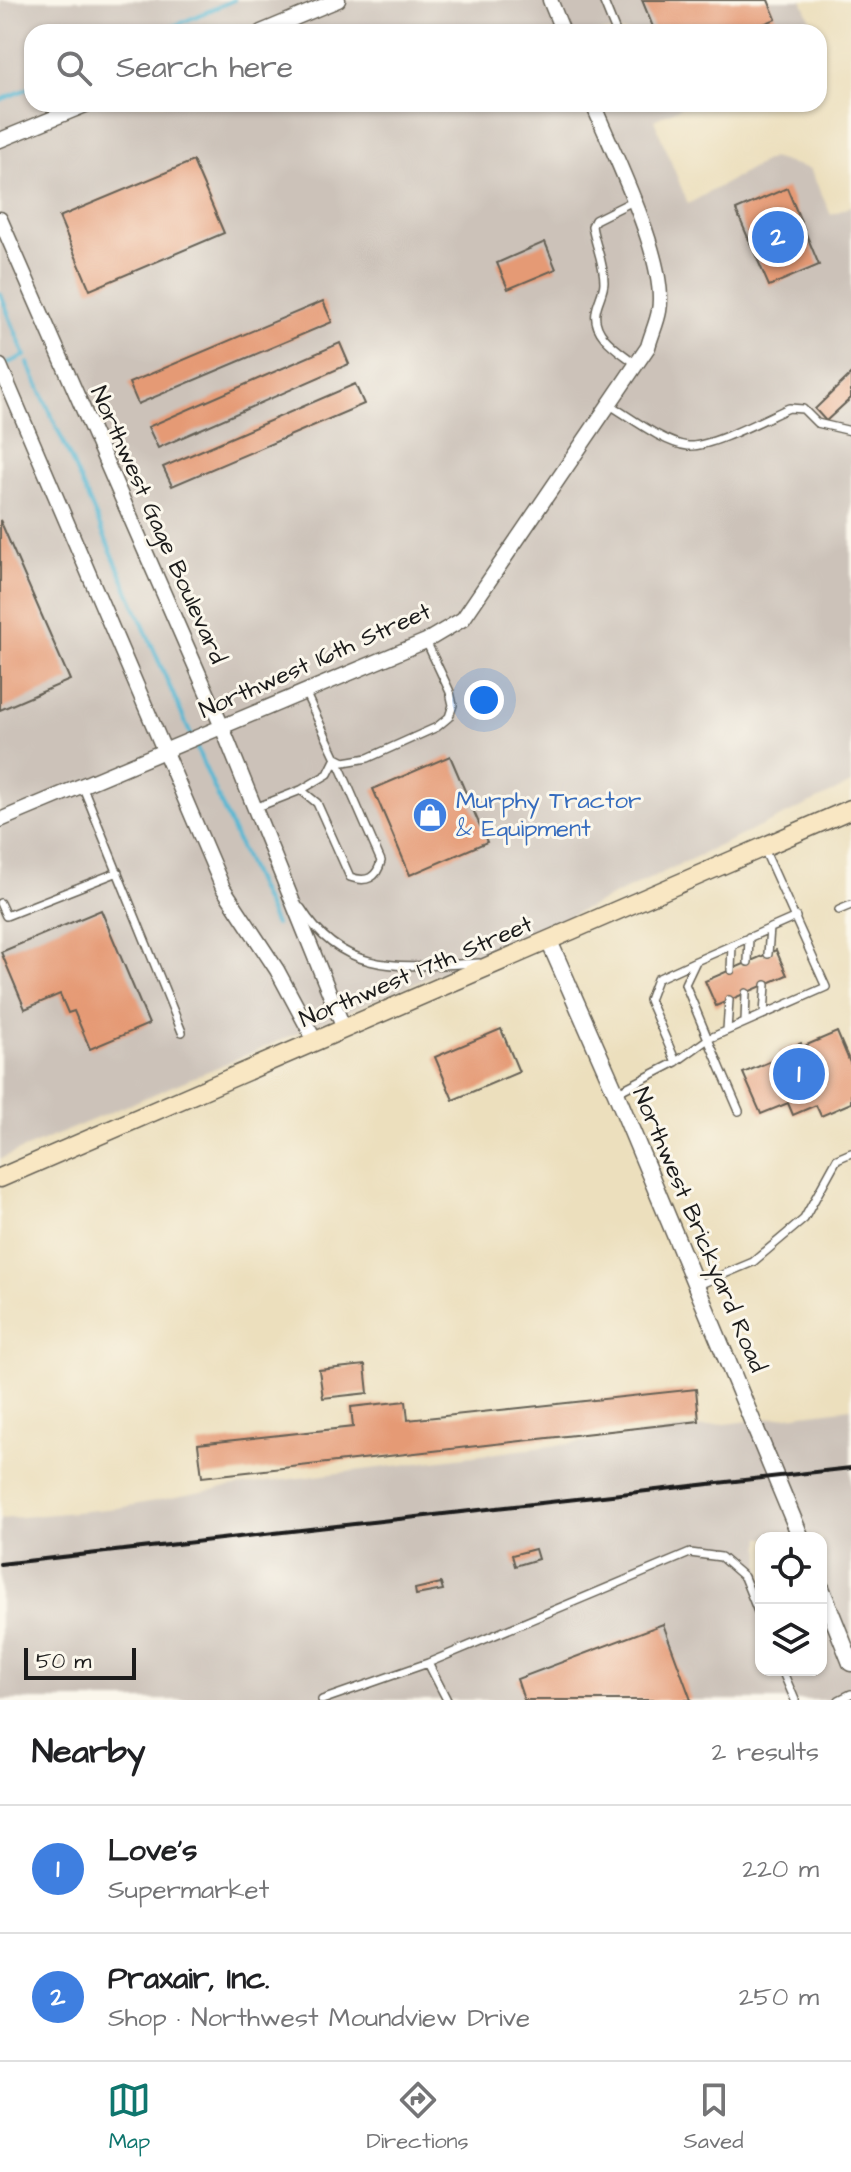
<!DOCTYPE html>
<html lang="en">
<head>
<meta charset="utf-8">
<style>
  :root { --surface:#fff; --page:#f2f2f2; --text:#202124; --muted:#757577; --line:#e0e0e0; --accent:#0f766e }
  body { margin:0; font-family:"Architects Daughter",sans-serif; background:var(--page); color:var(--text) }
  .controls { position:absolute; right:24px; bottom:24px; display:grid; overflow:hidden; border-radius:16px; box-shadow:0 2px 6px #0004 }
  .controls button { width:72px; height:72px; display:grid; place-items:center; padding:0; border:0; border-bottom:2px solid var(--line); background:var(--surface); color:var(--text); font:40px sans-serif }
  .scale { position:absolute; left:24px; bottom:20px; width:112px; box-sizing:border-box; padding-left:8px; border:4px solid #1c1c1c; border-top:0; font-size:22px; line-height:28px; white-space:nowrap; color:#1c1c1c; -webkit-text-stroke:6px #fbf7ec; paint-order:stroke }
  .you { position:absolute; left:484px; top:700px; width:28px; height:28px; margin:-20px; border:6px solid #fff; border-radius:50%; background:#1a73e8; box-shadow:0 0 0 12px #1a73e833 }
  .badge { display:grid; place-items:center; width:52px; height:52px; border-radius:50%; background:var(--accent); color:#fff; font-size:26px; font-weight:700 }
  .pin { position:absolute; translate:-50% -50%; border:4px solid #fff; box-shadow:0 2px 8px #0006 }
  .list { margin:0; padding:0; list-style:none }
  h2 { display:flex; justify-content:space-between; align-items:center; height:104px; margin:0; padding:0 32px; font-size:34px }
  h2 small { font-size:26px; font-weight:400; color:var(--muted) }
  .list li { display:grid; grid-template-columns:52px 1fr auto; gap:24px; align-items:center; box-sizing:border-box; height:128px; padding:0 32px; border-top:2px solid var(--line) }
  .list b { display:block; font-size:30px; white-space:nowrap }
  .list p { margin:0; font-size:26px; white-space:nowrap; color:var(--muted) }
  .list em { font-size:26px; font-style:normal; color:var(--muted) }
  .icon { flex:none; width:44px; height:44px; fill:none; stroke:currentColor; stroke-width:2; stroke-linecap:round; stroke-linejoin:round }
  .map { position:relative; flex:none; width:851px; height:1700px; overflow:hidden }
  .search { position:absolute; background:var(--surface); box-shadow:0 2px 6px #0004; left:24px; right:24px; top:24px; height:88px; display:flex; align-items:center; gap:20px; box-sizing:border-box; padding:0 28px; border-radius:24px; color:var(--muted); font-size:30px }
  .sheet { height:360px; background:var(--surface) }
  nav { display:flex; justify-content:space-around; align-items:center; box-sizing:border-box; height:112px; border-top:2px solid var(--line); background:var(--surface); font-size:22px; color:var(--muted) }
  nav a { display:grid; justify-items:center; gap:4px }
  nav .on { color:var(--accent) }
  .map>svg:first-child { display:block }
  .industrial { fill:#ccc2b9; fill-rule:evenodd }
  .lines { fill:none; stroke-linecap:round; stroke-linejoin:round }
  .stream { stroke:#55b7d3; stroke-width:4 }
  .building { fill:#e59a74 }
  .service-casing { stroke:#656054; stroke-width:10 }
  .minor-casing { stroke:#656054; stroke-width:17 }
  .tertiary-casing { stroke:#656054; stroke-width:19 }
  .secondary-casing { stroke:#656054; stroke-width:21 }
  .service { stroke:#fff; stroke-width:7 }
  .minor { stroke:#fff; stroke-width:14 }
  .tertiary { stroke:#fff; stroke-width:16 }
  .secondary { stroke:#f9e7c3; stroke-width:18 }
  .rail { stroke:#1c1c1c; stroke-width:4 }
  .labels { text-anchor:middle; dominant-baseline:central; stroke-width:6; stroke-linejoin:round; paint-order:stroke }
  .street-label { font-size:24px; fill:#1c1c1c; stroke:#fbf7ec }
  .shop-label { font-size:24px; fill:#366cbe; stroke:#fbf7ec; text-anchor:start }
</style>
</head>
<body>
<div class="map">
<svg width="851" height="1700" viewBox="0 0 851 1700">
  <rect width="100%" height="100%" fill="#fbf7ec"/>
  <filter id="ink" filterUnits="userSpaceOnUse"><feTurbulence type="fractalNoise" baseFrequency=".0125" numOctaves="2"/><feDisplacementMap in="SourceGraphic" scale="16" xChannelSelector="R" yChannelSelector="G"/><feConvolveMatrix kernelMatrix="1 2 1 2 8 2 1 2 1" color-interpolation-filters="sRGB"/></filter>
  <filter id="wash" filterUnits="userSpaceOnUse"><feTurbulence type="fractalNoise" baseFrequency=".006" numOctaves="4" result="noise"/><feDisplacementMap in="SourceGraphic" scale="32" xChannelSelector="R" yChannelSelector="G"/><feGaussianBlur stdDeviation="1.8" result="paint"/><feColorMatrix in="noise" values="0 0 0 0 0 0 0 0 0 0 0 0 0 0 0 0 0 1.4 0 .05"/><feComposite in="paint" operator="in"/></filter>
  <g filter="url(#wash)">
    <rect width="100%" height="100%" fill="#ecdfbd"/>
    <!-- industrial -->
    <path class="industrial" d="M 0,0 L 802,0 L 816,32 L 32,32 L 32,104 L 687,104 L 654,120 L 688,204 L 771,158 L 810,169 L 831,215 L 851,206 L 851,784 L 532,934 L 0,1159 Z
      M 851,1408 L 851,1700 L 0,1700 L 0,1519 L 118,1508 L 228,1487 ZM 761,1538 L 821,1538 L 821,1670 L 761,1670 Z"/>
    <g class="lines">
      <!-- stream -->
      <path class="stream" d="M 160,32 L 234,0
        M 0,100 L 32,87
        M 0,293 L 25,356 L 8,363
        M 28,363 C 112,549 190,738 275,925"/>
    </g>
    <g id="blocks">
      <!-- building -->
      <path class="building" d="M 642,0 L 768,0 L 776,19 L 743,32 L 655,32 Z
        M 193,161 L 224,233 L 90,290 L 59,217 Z
        M 787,188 L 819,265 L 769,286 L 736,210 Z
        M 545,242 L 556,269 L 508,289 L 497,263 Z
        M 323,301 L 332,322 L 138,404 L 129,383 Z
        M 340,343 L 349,364 L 158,448 L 148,427 Z
        M 851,374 L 851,398 L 826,421 L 815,409 Z
        M 355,384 L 364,404 L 172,486 L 163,467 Z
        M 0,520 L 70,680 L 0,710 Z
        M 450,756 L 487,842 L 410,875 L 373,789 Z
        M 101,910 L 149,1024 L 90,1049 L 74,1011 L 68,1013 L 60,994 L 25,1009 L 1,952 Z
        M 776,950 L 787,975 L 716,1006 L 705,981 Z
        M 501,1029 L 519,1072 L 453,1100 L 435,1057 Z
        M 837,1032 L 851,1065 L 851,1103 L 821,1116 L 816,1105 L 793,1115 L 788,1103 L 761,1114 L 743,1073 L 781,1057 L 779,1052 L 801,1043 L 802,1047 Z
        M 365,1365 L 368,1393 L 323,1398 L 319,1370 Z
        M 696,1389 L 699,1421 L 202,1477 L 198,1444 L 353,1427 L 351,1407 L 406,1401 L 408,1420 Z
        M 535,1549 L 538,1559 L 515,1566 L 512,1555 Z
        M 441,1583 L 443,1590 L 416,1595 L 415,1589 Z
        M 663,1624 L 691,1700 L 524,1700 L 517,1679 Z"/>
    </g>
  </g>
  <g filter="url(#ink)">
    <use href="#blocks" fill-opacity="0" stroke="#656054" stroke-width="2"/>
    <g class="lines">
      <!-- service casing -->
      <g class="service-casing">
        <path id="service" d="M 603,0 L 616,32
          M 633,201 L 595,220 L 592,226 C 595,245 604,262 604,282 C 604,292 597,302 596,312 C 592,336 620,351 636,364
          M 610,405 C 630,417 665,444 688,446 C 710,448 766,418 789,408 L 803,409 L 817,423 L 851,431
          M 305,692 L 336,758 L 344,762 L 368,758 L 437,727 L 449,717 L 453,705 L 450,692 L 426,641
          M 82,785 L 182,1032
          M 301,790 L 328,774 L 336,758
          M 255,808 L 301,790 L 317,803 L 350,877 C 367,883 377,878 381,861 L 336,758
          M 764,849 L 826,987 L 708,1039 L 685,984 L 696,961 L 796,917
          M 0,903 L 6,916 L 118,872
          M 301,908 C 345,979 408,966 479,963
          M 839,910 L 851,905
          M 768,954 L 770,928
          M 748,962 L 749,937
          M 731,970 L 732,945
          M 764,1014 L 766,985
          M 745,1022 L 746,993
          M 727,1030 L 729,1000
          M 676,1062 L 649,1000 L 657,979 L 696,961
          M 618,1092 L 676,1062 L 708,1039 L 739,1111
          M 696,1286 L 753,1262 L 804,1219 L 837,1159 L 851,1153
          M 782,1670 L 795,1700
          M 322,1700 L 428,1663
          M 447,1700 L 428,1663 L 690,1553 L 721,1557 L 744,1577 L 761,1619
          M 839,1700 L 851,1694"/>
      </g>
      <!-- minor casing -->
      <g class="minor-casing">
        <path id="minor" d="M 550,0 L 563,32
          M 261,32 L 338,0
          M 0,140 L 88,104
          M 0,219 L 222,727 L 344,1029
          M 0,366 L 223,888 L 277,970 L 315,1041
          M 0,820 L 426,641 L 463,619 L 648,347 C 651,335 657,323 659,311 C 668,261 613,153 593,104"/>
      </g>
      <!-- tertiary casing -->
      <g class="tertiary-casing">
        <path id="tertiary" d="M 549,941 L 616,1093 L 801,1538
          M 821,1588 L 851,1663"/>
      </g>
      <!-- secondary casing -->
      <g class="secondary-casing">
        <path id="secondary" d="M 0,1178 L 851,809"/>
      </g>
      <!-- service -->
      <use href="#service" class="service"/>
      <!-- minor -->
      <use href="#minor" class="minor"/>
      <!-- tertiary -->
      <use href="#tertiary" class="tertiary"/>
      <!-- secondary -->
      <use href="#secondary" class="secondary"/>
      <!-- rail -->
      <path class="rail" d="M 0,1564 L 851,1468"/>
    </g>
  </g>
  <!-- icons -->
  <defs>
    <g id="shop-disc" transform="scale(1.8)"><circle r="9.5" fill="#3f7fe0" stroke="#fbf7ec"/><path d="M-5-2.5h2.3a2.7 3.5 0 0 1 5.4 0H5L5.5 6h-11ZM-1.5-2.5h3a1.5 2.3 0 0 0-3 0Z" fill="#fff"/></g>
  </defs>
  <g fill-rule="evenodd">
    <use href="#shop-disc" x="430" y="815"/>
  </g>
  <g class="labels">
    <!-- street labels -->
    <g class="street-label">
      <text transform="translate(158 525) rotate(66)">Northwest Gage Boulevard</text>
      <text transform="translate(315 661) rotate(-24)">Northwest 16th Street</text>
      <text transform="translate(416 972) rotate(-23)">Northwest 17th Street</text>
      <text transform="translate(699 1230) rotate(67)">Northwest Brickyard Road</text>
    </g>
    <!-- shop labels -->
    <g class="shop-label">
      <text x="456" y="801">Murphy Tractor<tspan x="456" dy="28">&amp; Equipment</tspan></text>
    </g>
  </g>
</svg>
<div class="controls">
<button><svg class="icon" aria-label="locate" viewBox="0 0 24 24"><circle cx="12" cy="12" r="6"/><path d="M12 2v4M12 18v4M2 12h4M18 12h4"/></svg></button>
<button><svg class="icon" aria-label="layers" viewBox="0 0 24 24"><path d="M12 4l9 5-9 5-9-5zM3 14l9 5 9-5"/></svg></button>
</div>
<div class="scale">50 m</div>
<div class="you"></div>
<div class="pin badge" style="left:799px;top:1074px;background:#3f7fe0">1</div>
<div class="pin badge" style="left:778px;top:237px;background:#3f7fe0">2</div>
<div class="search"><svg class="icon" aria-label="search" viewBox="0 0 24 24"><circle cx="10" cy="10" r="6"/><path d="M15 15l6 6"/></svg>Search here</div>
</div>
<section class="sheet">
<h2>Nearby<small>2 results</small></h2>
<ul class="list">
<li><span class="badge" style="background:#3f7fe0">1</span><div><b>Love's</b><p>Supermarket</p></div><em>220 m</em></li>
<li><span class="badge" style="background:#3f7fe0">2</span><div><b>Praxair, Inc.</b><p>Shop · Northwest Moundview Drive</p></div><em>250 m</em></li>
</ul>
</section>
<nav>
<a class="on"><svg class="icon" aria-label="map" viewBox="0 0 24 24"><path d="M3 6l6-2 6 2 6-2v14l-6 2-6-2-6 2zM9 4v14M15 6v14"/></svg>Map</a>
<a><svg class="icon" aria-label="directions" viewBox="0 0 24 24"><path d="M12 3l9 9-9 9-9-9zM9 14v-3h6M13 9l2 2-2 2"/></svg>Directions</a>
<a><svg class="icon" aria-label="saved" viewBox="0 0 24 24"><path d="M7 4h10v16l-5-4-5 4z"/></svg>Saved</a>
</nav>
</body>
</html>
